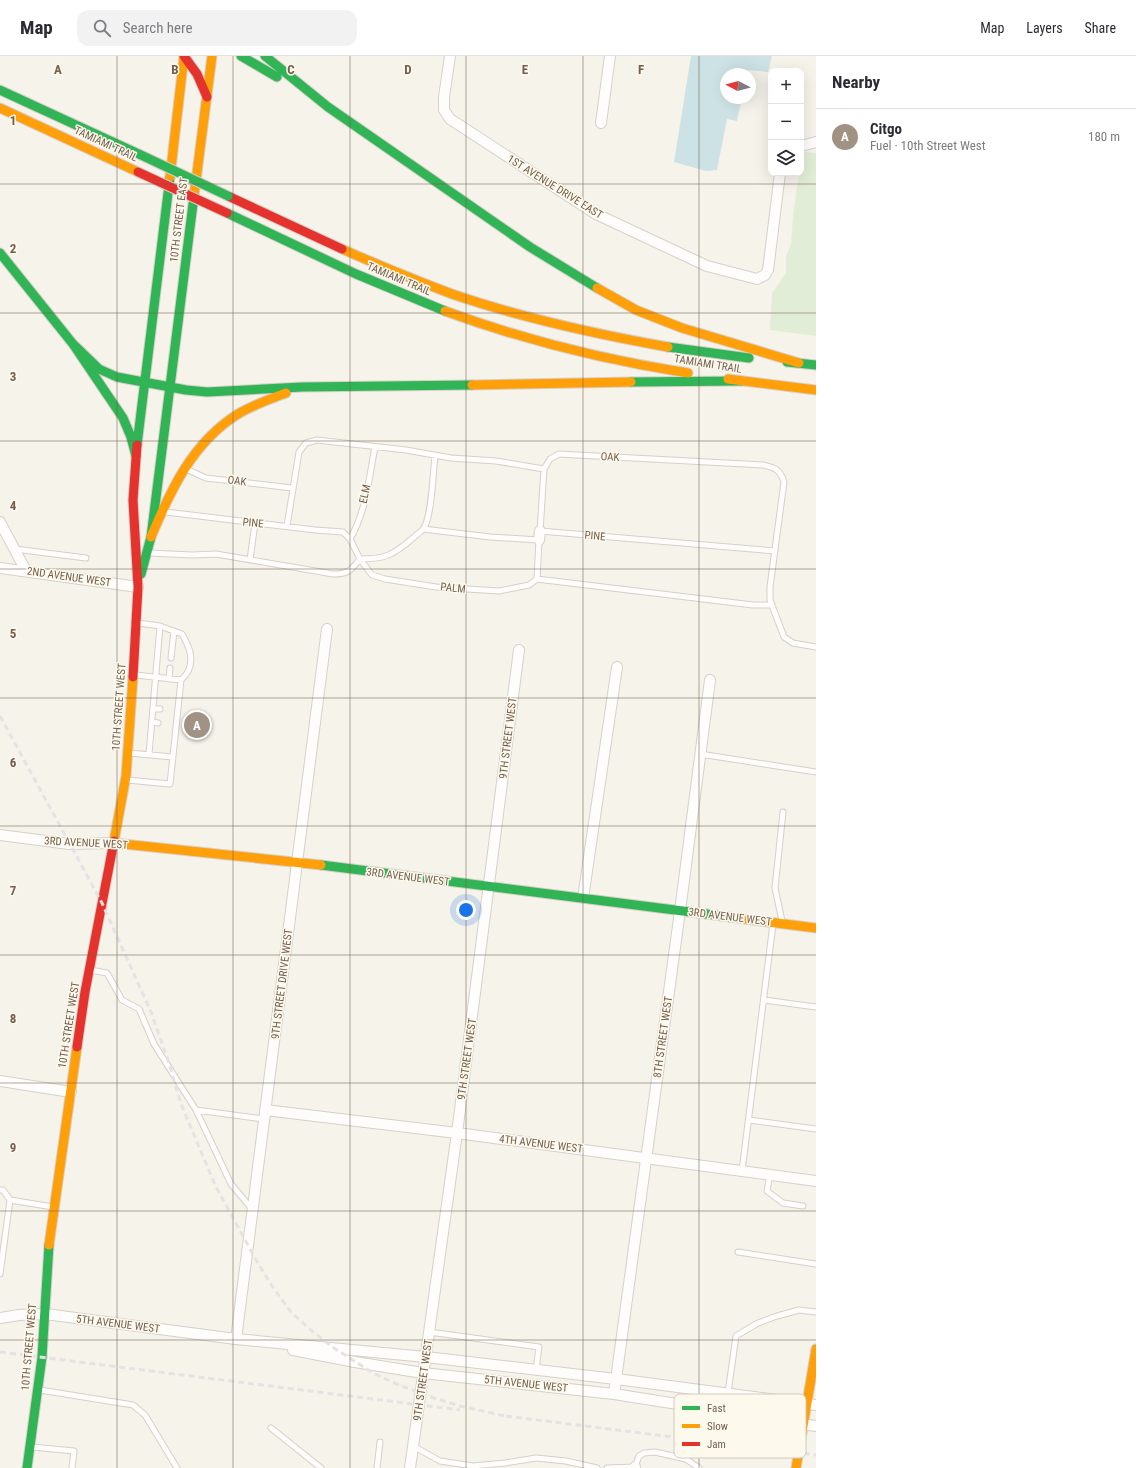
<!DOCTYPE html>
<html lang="en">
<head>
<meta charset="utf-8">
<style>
  :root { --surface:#fff; --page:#f2f2f3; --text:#2b2b33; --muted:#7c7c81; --line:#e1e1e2; --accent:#a19284 }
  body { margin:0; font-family:"Roboto Condensed",sans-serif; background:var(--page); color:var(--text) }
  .controls { position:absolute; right:12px; top:12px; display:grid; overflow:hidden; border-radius:8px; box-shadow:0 4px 16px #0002 }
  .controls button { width:36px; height:36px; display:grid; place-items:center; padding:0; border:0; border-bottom:1px solid var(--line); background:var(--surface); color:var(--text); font:20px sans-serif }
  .compass { position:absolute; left:720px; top:12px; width:36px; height:36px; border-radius:50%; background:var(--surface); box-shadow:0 4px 16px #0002; rotate:277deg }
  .you { position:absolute; left:466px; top:854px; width:14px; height:14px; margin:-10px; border:3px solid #fff; border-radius:50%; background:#1a73e8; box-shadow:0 0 0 6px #1a73e833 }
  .badge { display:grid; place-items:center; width:26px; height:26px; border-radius:50%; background:var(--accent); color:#fff; font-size:13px; font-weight:700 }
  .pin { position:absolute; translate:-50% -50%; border:2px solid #fff; box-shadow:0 1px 4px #0006 }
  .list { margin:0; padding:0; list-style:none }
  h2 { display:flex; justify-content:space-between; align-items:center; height:52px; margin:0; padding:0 16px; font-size:17px }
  h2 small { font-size:13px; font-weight:400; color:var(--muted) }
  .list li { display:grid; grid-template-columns:26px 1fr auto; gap:12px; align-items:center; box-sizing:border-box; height:56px; padding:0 16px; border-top:1px solid var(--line) }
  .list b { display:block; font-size:15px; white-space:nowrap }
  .list p { margin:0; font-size:13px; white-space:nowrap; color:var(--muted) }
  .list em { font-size:13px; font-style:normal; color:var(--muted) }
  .icon { flex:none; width:22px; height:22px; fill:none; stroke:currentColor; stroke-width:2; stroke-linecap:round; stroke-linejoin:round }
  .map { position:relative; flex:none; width:816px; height:1412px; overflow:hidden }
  header { display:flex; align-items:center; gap:24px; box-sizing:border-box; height:56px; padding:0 20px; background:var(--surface); border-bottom:1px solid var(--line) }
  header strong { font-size:19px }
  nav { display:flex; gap:22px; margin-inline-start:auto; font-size:14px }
  .search { width:280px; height:36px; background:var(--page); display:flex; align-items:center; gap:10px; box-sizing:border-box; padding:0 14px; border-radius:12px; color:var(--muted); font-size:15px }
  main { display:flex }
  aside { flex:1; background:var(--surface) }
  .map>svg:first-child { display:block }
  .green { fill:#e2edd7 }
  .water { fill:#cde2e5 }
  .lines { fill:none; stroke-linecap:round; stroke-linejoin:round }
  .lane-casing { stroke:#d5d0ca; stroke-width:7 }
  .street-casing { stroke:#d5d0ca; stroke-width:12 }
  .fast-casing { stroke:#d6d0c9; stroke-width:11 }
  .slow-casing { stroke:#d6d0c9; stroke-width:11 }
  .jam-casing { stroke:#d6d0c9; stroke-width:11 }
  .lane { stroke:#fefdfc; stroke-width:5 }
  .street { stroke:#fefdfc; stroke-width:10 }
  .fast { stroke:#30b455; stroke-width:9 }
  .slow { stroke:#ff9f0a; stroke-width:9 }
  .jam { stroke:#e5322d; stroke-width:9 }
  .rail { stroke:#e5e2e4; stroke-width:3; stroke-dasharray:6 4; stroke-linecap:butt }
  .fast-bridge-casing { stroke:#d5cec7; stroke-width:11; stroke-linecap:butt }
  .jam-bridge-casing { stroke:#d5cec7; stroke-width:11; stroke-linecap:butt }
  .fast-bridge { stroke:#30b455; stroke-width:9 }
  .jam-bridge { stroke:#e5322d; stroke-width:9 }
  .grid { fill:none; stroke:#735e4d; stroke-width:1; stroke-opacity:0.55 }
  .labels { text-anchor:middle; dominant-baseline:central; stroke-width:3; stroke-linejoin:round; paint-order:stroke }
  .street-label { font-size:11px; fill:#735e4d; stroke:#fef9ed }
  .key { fill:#fef9ed; stroke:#d4cabd; stroke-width:1 }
  .key-label { font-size:11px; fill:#735e4d }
  .grid-label { font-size:13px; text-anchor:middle; font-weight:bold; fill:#735e4d; stroke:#fef9ed; stroke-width:3; stroke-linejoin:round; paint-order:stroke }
</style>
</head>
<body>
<header>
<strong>Map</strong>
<div class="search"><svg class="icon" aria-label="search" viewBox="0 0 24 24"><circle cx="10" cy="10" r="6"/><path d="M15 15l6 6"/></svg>Search here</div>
<nav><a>Map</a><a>Layers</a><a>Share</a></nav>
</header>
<main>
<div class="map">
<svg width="816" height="1412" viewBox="0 0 816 1412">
  <rect width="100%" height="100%" fill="#f6f3eb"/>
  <!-- green -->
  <path class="green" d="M 801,96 L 816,97 L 816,280 L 770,274 L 772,237 L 786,217 L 786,200 L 791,188 L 793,160 L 799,117 L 801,117 Z"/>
  <!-- water -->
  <path class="water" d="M 691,0 L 772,0 L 768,16 L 749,14 L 747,18 L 726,18 L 726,42 L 742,42 L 737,65 L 727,63 L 717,114 L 706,115 L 674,106 Z"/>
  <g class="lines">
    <!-- lane casing -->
    <g class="lane-casing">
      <path id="lane" d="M 188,414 L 206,422 L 292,432
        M 166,456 L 315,474 L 343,476 L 350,483 L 360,503 L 372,519 L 385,523 L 436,531 L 499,535 L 529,529 L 537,523 L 753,549 L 772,549
        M 287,470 L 299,396 L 306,387 L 317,384 L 406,394 L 451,402 L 496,405 L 544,413
        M 423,473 L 490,481 L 539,484 L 537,523
        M 350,483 C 366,456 369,422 375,391
        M 15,493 L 86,502
        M 775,495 L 540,475 L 544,413 L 550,403 L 559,398 L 763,409 C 775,412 780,413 784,426 L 770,531 L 770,544 L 784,581 L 793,587 L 816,591
        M 149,497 L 192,499 L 216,498 L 333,518 C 349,518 351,514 360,503
        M 360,503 C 386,503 393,499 413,482 C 416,479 421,476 424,472 C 432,458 433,417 435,399
        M 250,504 L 255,467
        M 138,567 L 160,570 L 149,698
        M 160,570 L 182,578 C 188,589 194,600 189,613 C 188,617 184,621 181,624
        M 171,602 L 174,575
        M 169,623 L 170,612
        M 153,653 L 160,653
        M 152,666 L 158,667
        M 129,697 L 173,701
        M 700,698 L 816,716
        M 127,724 L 170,728 L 181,624 L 136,619
        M 782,865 L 775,832 L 783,756
        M 90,914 L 107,917 L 122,944 L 139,953 L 154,988 L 196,1054 L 231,1128 L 252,1153
        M 764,944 L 816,951
        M 196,1054 L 264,1063
        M 749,1064 L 816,1073
        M 742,1115 L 773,868
        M 770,1118 L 767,1135 L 783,1147 L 803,1150
        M 0,1134 L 3,1134 L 10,1144 L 53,1151
        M 738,1196 L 816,1208
        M 0,1218 L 10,1144
        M 429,1276 L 539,1291 L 536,1314
        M 40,1334 L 133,1349 L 145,1359 L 177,1412
        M 728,1337 L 736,1280 L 758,1267 L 777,1260 L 799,1254 L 816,1256
        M 271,1372 L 321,1412
        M 413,1390 L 440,1405 L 473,1410 L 505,1407 L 536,1402 L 566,1405 L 597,1412
        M 32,1391 L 74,1395 L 72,1412
        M 377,1412 L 380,1386
        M 607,1412 L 635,1411 L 639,1400 L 644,1397 L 655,1396 L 686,1403 L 699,1412"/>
    </g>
    <!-- street casing -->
    <g class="street-casing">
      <path id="street" d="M 450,0 L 444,41 L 444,54 L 450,63 L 596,158 L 707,210 L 757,223 L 765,219 L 768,214 L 780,117
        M 601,67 L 610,0
        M 801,90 L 816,86
        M 0,466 L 26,515
        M 539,484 L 540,475
        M 0,512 L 138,531
        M 0,779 L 69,788 L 114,787
        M 583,842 L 617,611
        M 0,1025 L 71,1036
        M 265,1054 L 457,1077 L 816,1125
        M 0,1262 L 19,1259 L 45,1258 L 236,1283 L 426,1301 L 616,1323 L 816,1349
        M 236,1283 L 327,573
        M 293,1294 L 355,1306 L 423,1317 L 614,1338 L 816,1370
        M 614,1338 L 680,855 L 710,624
        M 410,1412 L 457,1077 L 519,594
        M 635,1412 L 635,1411"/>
    </g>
    <!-- fast casing -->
    <g class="fast-casing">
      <path id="fast" d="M 241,0 L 277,21
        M 265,0 L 328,51 L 530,191 L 597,232
        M 0,34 L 141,99
        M 227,157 L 356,218 L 445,255
        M 0,197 L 73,288 L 123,362 L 131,381 L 136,400
        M 73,288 L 99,313 L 117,321 L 186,334 L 207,336 L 302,331 L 472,329
        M 668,291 L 749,302
        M 787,306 L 816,309
        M 631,326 L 741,325
        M 137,389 L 170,121
        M 141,518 L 151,481 L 194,140
        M 321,809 L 730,861
        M 27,1412 L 42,1301 L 49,1189"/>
    </g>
    <!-- slow casing -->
    <g class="slow-casing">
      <path id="slow" d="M 0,52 L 138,116
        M 170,121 L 184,0
        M 194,140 L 212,0
        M 342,193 C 378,209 415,224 452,238 C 522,262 595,278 668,291
        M 597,232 L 636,254 L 682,272 L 799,307
        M 445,255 C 524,284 605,304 688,317
        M 728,323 L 816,334
        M 472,329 L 631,326
        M 151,481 C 171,433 193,386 238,358 C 253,349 270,343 286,337
        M 114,785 L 126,720 L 133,621
        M 114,787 L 321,809
        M 730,861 L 816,872
        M 49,1189 L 77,991
        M 796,1412 L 816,1293"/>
    </g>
    <!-- jam casing -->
    <g class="jam-casing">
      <path id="jam" d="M 184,0 L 197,18 L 207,41
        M 228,140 L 342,193
        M 133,621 L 138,531 L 133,444 L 137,389
        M 77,991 L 85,936 L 114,785"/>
    </g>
    <!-- lane -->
    <use href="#lane" class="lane"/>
    <!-- street -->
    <use href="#street" class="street"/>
    <!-- fast -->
    <use href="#fast" class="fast"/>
    <!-- slow -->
    <use href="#slow" class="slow"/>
    <!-- jam -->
    <use href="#jam" class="jam"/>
    <!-- rail -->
    <path class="rail" d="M 0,660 L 102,847 L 151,956 L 169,1007 L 181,1048 L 215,1129 L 256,1204 L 272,1230 L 291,1256 L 312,1275 L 334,1292 L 373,1317 L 399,1329 L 431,1341 L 460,1350 L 510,1361
      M 0,1296 L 460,1354
      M 506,1360 L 816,1399"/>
    <!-- fast-bridge casing -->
    <g class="fast-bridge-casing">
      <path id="fast-bridge" d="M 141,99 L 228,140"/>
    </g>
    <!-- jam-bridge casing -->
    <g class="jam-bridge-casing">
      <path id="jam-bridge" d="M 138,116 L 227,157"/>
    </g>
    <!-- fast-bridge -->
    <use href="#fast-bridge" class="fast-bridge"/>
    <!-- jam-bridge -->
    <use href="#jam-bridge" class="jam-bridge"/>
  </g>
  <!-- grid -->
  <path class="grid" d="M 117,0 L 117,1412M 233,0 L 233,1412M 350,0 L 350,1412M 466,0 L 466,1412M 583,0 L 583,1412M 699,0 L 699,1412M 0,128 L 816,128M 0,257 L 816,257M 0,385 L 816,385M 0,513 L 816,513M 0,642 L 816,642M 0,770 L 816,770M 0,899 L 816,899M 0,1027 L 816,1027M 0,1155 L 816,1155M 0,1284 L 816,1284"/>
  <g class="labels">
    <!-- street labels -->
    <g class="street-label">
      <text transform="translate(106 88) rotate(25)">TAMIAMI TRAIL</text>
      <text transform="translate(555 131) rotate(32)">1ST AVENUE DRIVE EAST</text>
      <text transform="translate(179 164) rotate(-83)">10TH STREET EAST</text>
      <text transform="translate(399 223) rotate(23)">TAMIAMI TRAIL</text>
      <text transform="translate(708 308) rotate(9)">TAMIAMI TRAIL</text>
      <text transform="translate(610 401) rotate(3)">OAK</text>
      <text transform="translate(237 425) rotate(7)">OAK</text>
      <text transform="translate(365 438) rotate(-78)">ELM</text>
      <text transform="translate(253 467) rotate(6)">PINE</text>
      <text transform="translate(595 480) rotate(5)">PINE</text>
      <text transform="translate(69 521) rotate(8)">2ND AVENUE WEST</text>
      <text transform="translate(453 532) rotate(6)">PALM</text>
      <text transform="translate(119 651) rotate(-86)">10TH STREET WEST</text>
      <text transform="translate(508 682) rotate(-83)">9TH STREET WEST</text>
      <text transform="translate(86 787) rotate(3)">3RD AVENUE WEST</text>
      <text transform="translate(408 821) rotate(7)">3RD AVENUE WEST</text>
      <text transform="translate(730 861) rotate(7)">3RD AVENUE WEST</text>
      <text transform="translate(282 928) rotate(-83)">9TH STREET DRIVE WEST</text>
      <text transform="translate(69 969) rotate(-81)">10TH STREET WEST</text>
      <text transform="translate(663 981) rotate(-82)">8TH STREET WEST</text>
      <text transform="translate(467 1003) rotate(-82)">9TH STREET WEST</text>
      <text transform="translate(541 1088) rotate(7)">4TH AVENUE WEST</text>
      <text transform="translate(118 1268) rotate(7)">5TH AVENUE WEST</text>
      <text transform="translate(29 1291) rotate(-85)">10TH STREET WEST</text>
      <text transform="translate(423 1324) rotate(-82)">9TH STREET WEST</text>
      <text transform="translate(526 1328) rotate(6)">5TH AVENUE WEST</text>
    </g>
  </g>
  <!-- legend -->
  <rect x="674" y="1338" width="132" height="64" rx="6" class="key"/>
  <rect x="682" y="1350" width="18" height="4" fill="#30b455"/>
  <rect x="682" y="1368" width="18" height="4" fill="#ff9f0a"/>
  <rect x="682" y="1386" width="18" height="4" fill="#e5322d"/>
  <g class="key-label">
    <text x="707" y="1356">Fast</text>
    <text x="707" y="1374">Slow</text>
    <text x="707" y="1392">Jam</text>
  </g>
  <g class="grid-label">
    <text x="58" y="18">A</text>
    <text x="175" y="18">B</text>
    <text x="291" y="18">C</text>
    <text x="408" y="18">D</text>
    <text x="525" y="18">E</text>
    <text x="641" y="18">F</text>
    <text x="13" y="69">1</text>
    <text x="13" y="197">2</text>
    <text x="13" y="325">3</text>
    <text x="13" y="454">4</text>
    <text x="13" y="582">5</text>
    <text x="13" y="711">6</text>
    <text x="13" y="839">7</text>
    <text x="13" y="967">8</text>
    <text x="13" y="1096">9</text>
  </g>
</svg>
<div class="controls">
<button>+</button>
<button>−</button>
<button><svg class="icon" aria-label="layers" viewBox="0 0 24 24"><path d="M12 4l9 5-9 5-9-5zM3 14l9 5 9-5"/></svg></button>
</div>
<svg class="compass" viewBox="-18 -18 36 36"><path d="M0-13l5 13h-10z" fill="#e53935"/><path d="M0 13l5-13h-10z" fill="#7c7c81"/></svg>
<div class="you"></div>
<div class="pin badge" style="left:197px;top:669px">A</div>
</div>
<aside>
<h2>Nearby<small></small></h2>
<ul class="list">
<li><span class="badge">A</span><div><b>Citgo</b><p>Fuel · 10th Street West</p></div><em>180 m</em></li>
</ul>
</aside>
</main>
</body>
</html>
